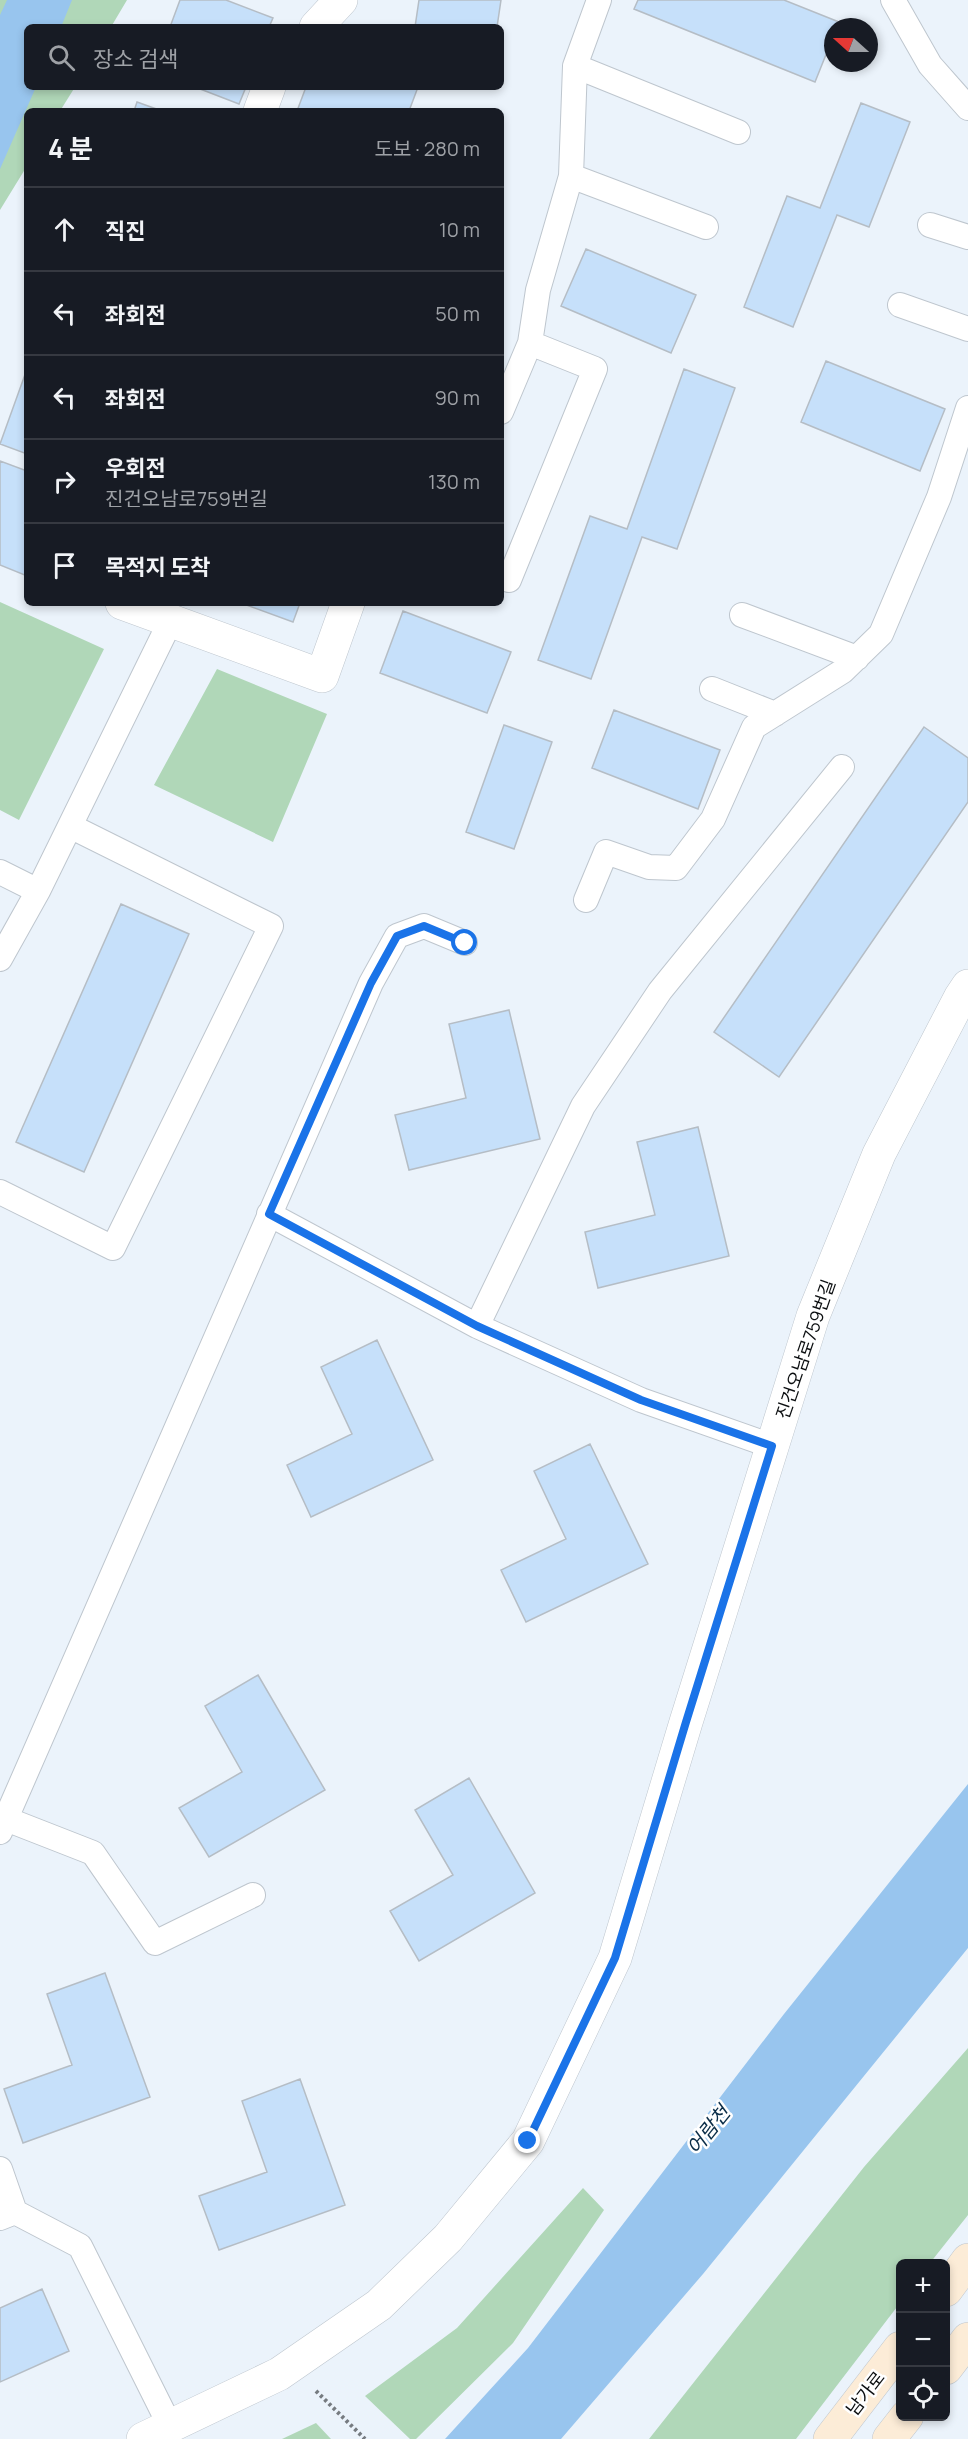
<!DOCTYPE html>
<html lang="ko">
<head>
<meta charset="utf-8">
<style>
  :root { --surface:#171b24; --page:#20242c; --text:#f1f3f6; --muted:#9ea1a6; --line:#363941 }
  body { margin:0; font-family:Manrope,"Noto Sans KR",sans-serif; background:var(--page); color:var(--text) }
  .controls { position:absolute; right:18px; bottom:18px; display:grid; overflow:hidden; border-radius:9px; box-shadow:0 3px 9px #0003 }
  .controls button { width:54px; height:54px; display:grid; place-items:center; padding:0; border:0; border-bottom:2px solid var(--line); background:var(--surface); color:var(--text); font:30px sans-serif }
  .compass { position:absolute; left:824px; top:18px; width:54px; height:54px; border-radius:50%; background:var(--surface); box-shadow:0 3px 9px #0003; rotate:291deg }
  .stop { position:absolute; width:18px; height:18px; margin:-14px; border:4px solid #1a73e8; border-radius:50%; background:#fff }
  .stop.end { background:#1a73e8; border-color:#fff; box-shadow:0 2px 6px #0008 }
  .list { margin:0; padding:0; list-style:none }
  h2 { display:flex; justify-content:space-between; align-items:center; height:78px; margin:0; padding:0 24px; font-size:26px }
  h2 small { font-size:20px; font-weight:400; color:var(--muted) }
  .list li { display:grid; grid-template-columns:39px 1fr auto; gap:18px; align-items:center; box-sizing:border-box; height:84px; padding:0 24px; border-top:2px solid var(--line) }
  .list b { display:block; font-size:22px; white-space:nowrap }
  .list p { margin:0; font-size:20px; white-space:nowrap; color:var(--muted) }
  .list em { font-size:20px; font-style:normal; color:var(--muted) }
  .icon { flex:none; width:33px; height:33px; fill:none; stroke:currentColor; stroke-width:2; stroke-linecap:round; stroke-linejoin:round }
  .map { position:relative; flex:none; width:968px; height:2439px; overflow:hidden }
  .search { position:absolute; background:var(--surface); box-shadow:0 3px 9px #0003; left:24px; top:24px; width:480px; height:66px; display:flex; align-items:center; gap:15px; box-sizing:border-box; padding:0 21px; border-radius:9px; color:var(--muted); font-size:22px }
  .panel { position:absolute; background:var(--surface); box-shadow:0 3px 9px #0003; left:24px; top:108px; width:480px; height:498px; border-radius:9px }
  .map>svg:first-child { display:block }
  .green { fill:#b0d7b8 }
  .water { fill:#98c5ee }
  .building { fill:#c6e0fa; stroke:#b5bdc5; stroke-width:1.5 }
  .lines { fill:none; stroke-linecap:round; stroke-linejoin:round }
  .service-casing { stroke:#bec6ce; stroke-width:26 }
  .minor-casing { stroke:#bec6ce; stroke-width:34 }
  .secondary-casing { stroke:#bec6ce; stroke-width:34 }
  .path { stroke:#767b80; stroke-width:4; stroke-dasharray:3 3; stroke-linecap:butt }
  .service { stroke:#fff; stroke-width:24 }
  .minor { stroke:#fff; stroke-width:33 }
  .secondary { stroke:#fcecd7; stroke-width:33 }
  .route { stroke:#1a73e8; stroke-width:8 }
  .labels { text-anchor:middle; dominant-baseline:central; stroke-width:5; stroke-linejoin:round; paint-order:stroke }
  .street-label { font-size:18px; fill:#0b0e10; stroke:#fff }
  .water-label { font-size:20px; font-style:italic; fill:#0a2d48; stroke:#fff }
</style>
</head>
<body>
<div class="map">
<svg width="968" height="2439" viewBox="0 0 968 2439">
  <rect width="100%" height="100%" fill="#ebf3fb"/>
  <!-- green -->
  <path class="green" d="M 0,0 L 127,0 L 111,27 L 27,27 L 27,87 L 75,87 L 60,111 L 27,111 L 27,166 L 0,210 Z
    M 0,602 L 104,649 L 19,820 L 0,810 Z
    M 217,669 L 327,714 L 273,842 L 154,785 Z
    M 968,2048 L 968,2215 L 930,2263 L 900,2264 L 900,2303 L 796,2439 L 649,2439 L 864,2167 Z
    M 583,2188 L 604,2210 L 513,2343 L 416,2439 L 410,2439 L 365,2396 L 457,2328 Z
    M 316,2423 L 331,2439 L 282,2439 Z"/>
  <!-- water -->
  <path class="water" d="M 7,0 L 72,0 L 61,27 L 27,27 L 27,87 L 36,87 L 0,169 L 0,15 Z
    M 968,1784 L 968,1948 L 703,2274 L 561,2439 L 445,2439 L 528,2348 L 784,2014 Z"/>
  <!-- building -->
  <path class="building" d="M 180,0 L 226,0 L 273,18 L 269,27 L 170,27 Z
    M 419,0 L 501,0 L 497,27 L 415,27 Z
    M 638,0 L 784,0 L 839,22 L 837,27 L 833,27 L 833,37 L 815,82 L 634,9 Z
    M 195,87 L 246,87 L 239,104 Z
    M 306,87 L 418,87 L 409,111 L 297,111 Z
    M 137,102 L 162,111 L 134,111 Z
    M 861,103 L 910,122 L 869,227 L 837,215 L 793,327 L 744,307 L 787,196 L 820,208 Z
    M 586,249 L 696,295 L 671,353 L 561,306 Z
    M 826,361 L 945,409 L 920,471 L 801,422 Z
    M 27,369 L 27,454 L 0,444 Z
    M 684,369 L 735,388 L 677,549 L 642,537 L 591,679 L 538,660 L 590,516 L 627,529 Z
    M 0,461 L 27,471 L 27,576 L 0,565 Z
    M 241,603 L 300,603 L 293,622 Z
    M 403,611 L 511,652 L 487,713 L 380,673 Z
    M 614,710 L 720,750 L 698,809 L 592,768 Z
    M 504,725 L 552,742 L 514,849 L 466,832 Z
    M 924,727 L 968,758 L 968,802 L 779,1077 L 714,1032 Z
    M 121,904 L 189,934 L 84,1172 L 16,1142 Z
    M 509,1010 L 540,1139 L 409,1170 L 395,1115 L 466,1098 L 449,1024 Z
    M 698,1127 L 729,1256 L 598,1288 L 585,1232 L 655,1215 L 637,1142 Z
    M 377,1340 L 433,1460 L 311,1517 L 287,1465 L 352,1434 L 321,1367 Z
    M 590,1444 L 648,1564 L 526,1622 L 501,1570 L 566,1539 L 534,1471 Z
    M 258,1675 L 325,1790 L 209,1857 L 179,1808 L 242,1772 L 205,1706 Z
    M 469,1778 L 535,1893 L 419,1961 L 390,1911 L 453,1875 L 415,1810 Z
    M 105,1973 L 150,2097 L 23,2143 L 4,2089 L 72,2065 L 47,1994 Z
    M 300,2079 L 345,2205 L 219,2250 L 199,2196 L 267,2172 L 242,2101 Z
    M 42,2289 L 69,2351 L 0,2382 L 0,2308 Z"/>
  <g class="lines">
    <!-- service casing -->
    <g class="service-casing">
      <path id="service" d="M 893,0 L 930,65 L 968,108
        M 575,66 L 738,132
        M 571,176 L 706,227
        M 930,225 L 968,237
        M 900,305 L 968,329
        M 501,412 L 530,343 L 538,290 L 571,176 L 575,66 L 599,0
        M 501,577 L 509,580 L 595,369 L 530,343
        M 742,615 L 857,658
        M 712,689 L 775,714
        M 0,872 L 38,891
        M 586,900 L 606,852 L 649,867 L 676,868 L 713,819 L 754,727 L 843,671 L 881,634 L 939,497 L 968,408
        M 0,959 L 38,891 L 170,622
        M 0,1192 L 113,1248 L 271,926 L 70,826
        M 269,1214 L 477,1326 L 641,1400 L 772,1446
        M 477,1326 L 583,1106 L 660,991 L 842,767
        M 6,1819 L 93,1853 L 155,1943 L 253,1895
        M 0,1832 L 371,983 L 397,936 L 424,926 L 465,943
        M 0,2169 L 15,2212
        M 0,2218 L 15,2212 L 80,2246 L 170,2426"/>
    </g>
    <!-- minor casing -->
    <g class="minor-casing">
      <path id="minor" d="M 316,27 L 341,0
        M 260,111 L 269,87
        M 122,603 L 322,676 L 348,603
        M 143,2439 L 279,2374 L 379,2305 L 448,2238 L 528,2141 L 615,1958 L 686,1722 L 813,1316 L 879,1154 L 960,998 L 968,986"/>
    </g>
    <!-- secondary casing -->
    <g class="secondary-casing">
      <path id="secondary" d="M 946,2290 L 968,2260
        M 946,2368 L 968,2339
        M 830,2439 L 900,2348
        M 889,2439 L 907,2416"/>
    </g>
    <!-- path -->
    <path class="path" d="M 316,2391 L 365,2439"/>
    <!-- service -->
    <use href="#service" class="service"/>
    <!-- minor -->
    <use href="#minor" class="minor"/>
    <!-- secondary -->
    <use href="#secondary" class="secondary"/>
  </g>
  <g class="lines">
    <!-- route -->
    <path class="route" d="M 465,943 L 424,926 L 397,936 L 371,983 L 269,1214 L 477,1326 L 641,1400 L 772,1446 L 686,1722 L 615,1958 L 528,2141"/>
  </g>
  <g class="labels">
    <!-- street labels -->
    <g class="street-label">
      <text transform="translate(805 1349) rotate(-71)">진건오남로759번길</text>
      <text transform="translate(865 2393) rotate(-52)">남가로</text>
    </g>
    <!-- water labels -->
    <g class="water-label">
      <text transform="translate(708 2130) rotate(-51)">어람천</text>
    </g>
  </g>
</svg>
<div class="controls">
<button>+</button>
<button>−</button>
<button><svg class="icon" aria-label="locate" viewBox="0 0 24 24"><circle cx="12" cy="12" r="6"/><path d="M12 2v4M12 18v4M2 12h4M18 12h4"/></svg></button>
</div>
<svg class="compass" viewBox="-18 -18 36 36"><path d="M0-13l5 13h-10z" fill="#e53935"/><path d="M0 13l5-13h-10z" fill="#9ea1a6"/></svg>
<div class="stop" style="left:465px;top:943px"></div>
<div class="stop end" style="left:528px;top:2141px"></div>
<div class="search"><svg class="icon" aria-label="search" viewBox="0 0 24 24"><circle cx="10" cy="10" r="6"/><path d="M15 15l6 6"/></svg>장소 검색</div>
<section class="panel">
<h2>4 분<small>도보 · 280 m</small></h2>
<ul class="list">
<li><svg class="icon" aria-label="ahead" viewBox="0 0 24 24"><path d="M12 20V5M6 11l6-6 6 6"/></svg><div><b>직진</b></div><em>10 m</em></li>
<li><svg class="icon" aria-label="left" viewBox="0 0 24 24"><path d="M17 20v-9H6M10 6l-5 5 5 5"/></svg><div><b>좌회전</b></div><em>50 m</em></li>
<li><svg class="icon" aria-label="left" viewBox="0 0 24 24"><path d="M17 20v-9H6M10 6l-5 5 5 5"/></svg><div><b>좌회전</b></div><em>90 m</em></li>
<li><svg class="icon" aria-label="right" viewBox="0 0 24 24"><path d="M7 20v-9h11M14 6l5 5-5 5"/></svg><div><b>우회전</b><p>진건오남로759번길</p></div><em>130 m</em></li>
<li><svg class="icon" aria-label="arrive" viewBox="0 0 24 24"><path d="M6 21V4h12l-3 4 3 4H6"/></svg><div><b>목적지 도착</b></div></li>
</ul>
</section>
</div>
</body>
</html>
